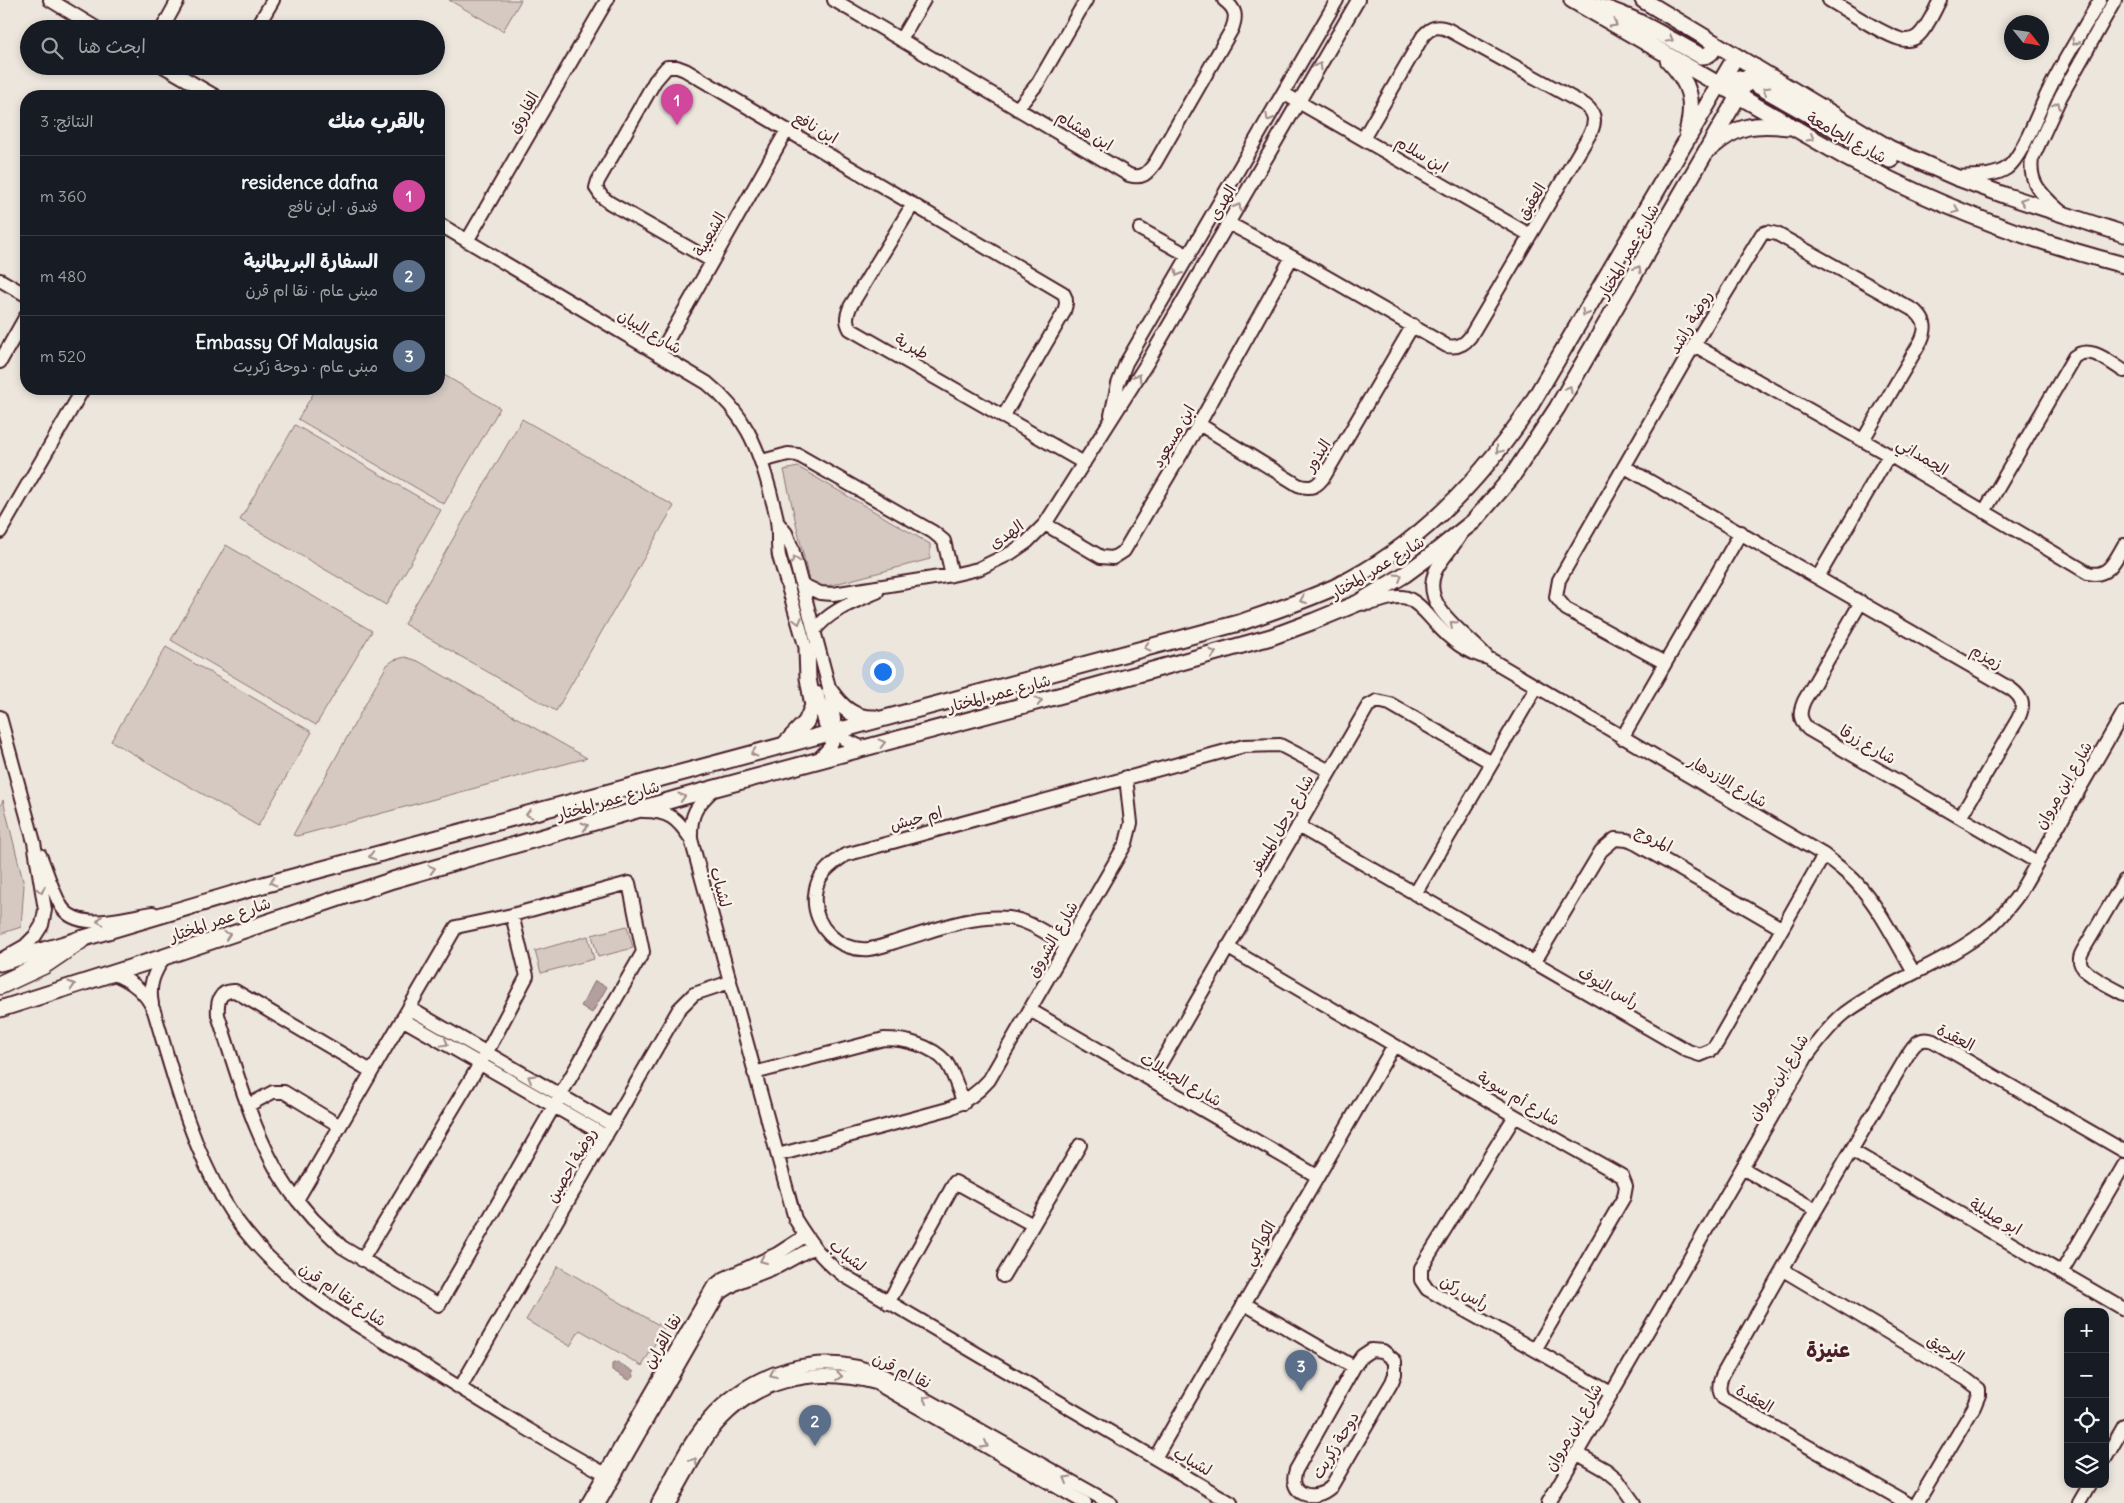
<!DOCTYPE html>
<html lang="ar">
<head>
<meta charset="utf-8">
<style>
  :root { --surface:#171b24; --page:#20242c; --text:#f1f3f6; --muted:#9ea1a6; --line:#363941; --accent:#d1495b }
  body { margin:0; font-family:Delius,"Playpen Sans Arabic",sans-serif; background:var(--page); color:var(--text); direction:rtl }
  .controls { position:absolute; right:15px; bottom:15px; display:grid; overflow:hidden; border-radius:10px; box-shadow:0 2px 8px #0003 }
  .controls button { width:45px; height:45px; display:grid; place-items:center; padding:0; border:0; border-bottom:1px solid var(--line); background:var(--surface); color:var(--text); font:25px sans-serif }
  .compass { position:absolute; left:2004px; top:15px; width:45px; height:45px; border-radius:50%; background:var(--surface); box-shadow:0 2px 8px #0003; rotate:120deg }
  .you { position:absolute; left:882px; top:671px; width:18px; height:18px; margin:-12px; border:4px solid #fff; border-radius:50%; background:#1a73e8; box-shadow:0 0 0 8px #1a73e833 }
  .badge { display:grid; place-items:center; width:32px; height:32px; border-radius:50%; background:var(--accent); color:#fff; font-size:16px; font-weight:700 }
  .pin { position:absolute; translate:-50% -41px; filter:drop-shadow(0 1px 2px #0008) }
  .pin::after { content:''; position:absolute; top:26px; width:18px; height:15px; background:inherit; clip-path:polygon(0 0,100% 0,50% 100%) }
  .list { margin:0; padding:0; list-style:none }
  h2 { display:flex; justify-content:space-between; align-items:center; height:65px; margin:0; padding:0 20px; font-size:21px }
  h2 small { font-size:16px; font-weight:400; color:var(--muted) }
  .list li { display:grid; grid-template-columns:32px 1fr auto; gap:15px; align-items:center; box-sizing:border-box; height:80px; padding:0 20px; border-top:1px solid var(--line) }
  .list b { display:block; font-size:19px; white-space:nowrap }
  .list p { margin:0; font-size:16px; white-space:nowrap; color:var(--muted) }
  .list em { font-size:16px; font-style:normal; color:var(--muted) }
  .icon { flex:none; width:28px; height:28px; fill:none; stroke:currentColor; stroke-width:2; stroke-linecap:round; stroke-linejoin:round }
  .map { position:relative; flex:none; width:2124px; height:1503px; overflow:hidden; direction:ltr }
  .search { position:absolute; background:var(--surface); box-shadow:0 2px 8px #0003; left:20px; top:20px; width:425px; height:55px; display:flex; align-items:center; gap:12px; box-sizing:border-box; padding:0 18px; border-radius:28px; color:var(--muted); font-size:19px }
  .panel { position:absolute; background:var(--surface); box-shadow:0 2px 8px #0003; left:20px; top:90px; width:425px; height:305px; border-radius:20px; direction:rtl }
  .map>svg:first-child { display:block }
  .green { fill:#d5c9c2; stroke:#907476 }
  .water { fill:#b39f9d; stroke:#896c6f }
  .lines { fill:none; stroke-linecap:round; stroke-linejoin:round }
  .minor-casing { stroke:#4a1f2b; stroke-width:16 }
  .major-casing { stroke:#4a1f2b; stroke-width:19 }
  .highway-casing { stroke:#4a1f2b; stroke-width:21 }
  .minor { stroke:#f7f3e8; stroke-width:12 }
  .major { stroke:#f7f3e8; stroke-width:15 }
  .highway { stroke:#f7f3e8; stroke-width:18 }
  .oneway { stroke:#a0898a }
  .labels { text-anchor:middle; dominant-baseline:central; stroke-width:5; stroke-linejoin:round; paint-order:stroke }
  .street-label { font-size:16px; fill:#4a1f2b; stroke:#f7f3e8 }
  .district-label { font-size:21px; font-weight:bold; fill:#4a1f2b; stroke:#f7f3e8 }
</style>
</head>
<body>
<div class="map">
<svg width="2124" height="1503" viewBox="0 0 2124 1503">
  <rect width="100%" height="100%" fill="#ece6dd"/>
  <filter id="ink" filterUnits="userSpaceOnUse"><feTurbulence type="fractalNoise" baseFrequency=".02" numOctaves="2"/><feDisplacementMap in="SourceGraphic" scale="10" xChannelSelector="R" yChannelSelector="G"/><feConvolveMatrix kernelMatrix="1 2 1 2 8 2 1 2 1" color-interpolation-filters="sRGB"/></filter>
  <g filter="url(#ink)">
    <!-- green -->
    <path class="green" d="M 449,0 L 521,0 L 503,31 Z
      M 439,372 L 500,408 L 444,504 L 298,419 L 316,389 L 439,389 Z
      M 522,419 L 674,506 L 556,711 L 404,624 Z
      M 295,425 L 441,510 L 386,605 L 240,520 Z
      M 798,467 L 930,544 L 930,559 L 824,587 L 809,580 L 784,470 Z
      M 226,545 L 372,631 L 316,725 L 171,640 Z
      M 166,647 L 312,732 L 258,826 L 111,741 Z
      M 405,657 L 418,661 L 587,758 L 297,836 L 293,835 L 387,665 L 394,660 Z
      M 3,800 L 24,885 L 21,927 L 0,934 L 0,807 Z
      M 627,926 L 633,948 L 598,957 L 592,935 Z
      M 588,936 L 594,959 L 541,973 L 535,951 Z
      M 558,1266 L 664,1328 L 642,1366 L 580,1330 L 570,1346 L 526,1320 Z"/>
    <!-- water -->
    <path class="water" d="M 595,981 L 607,987 L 592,1013 L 581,1006 Z
      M 617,1362 L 633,1371 L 634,1377 L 629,1380 L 612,1370 L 612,1364 Z"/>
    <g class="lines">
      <!-- minor casing -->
      <g class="minor-casing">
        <path id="minor" d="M 50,0 L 98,29
          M 834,0 L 1129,175 C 1142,179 1147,174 1155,163 L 1232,29 C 1237,16 1236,9 1224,0
          M 1829,0 C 1850,12 1878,32 1900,39 C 1906,41 1913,40 1918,36 C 1928,27 1934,11 1940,0
          M 162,29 L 178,0
          M 256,29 L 273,0
          M 901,39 L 924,0
          M 163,66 L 215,96
          M 1283,93 L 1530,235
          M 1017,109 L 1038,83 L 1086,0
          M 1958,177 C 1973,176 1994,177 2007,168 C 2023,156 2039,109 2049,90 C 2064,59 2083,30 2100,0
          M 913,204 L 850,307 C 847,315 845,320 850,329 L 1084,463
          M 2062,213 C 2045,197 2028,185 2032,159 L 2061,96 L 2115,0
          M 1228,223 L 1292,257 L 1447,346 C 1457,348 1464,345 1470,337 L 1591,132 C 1596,121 1595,112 1585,105 L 1449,30 C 1437,25 1431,27 1423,36 L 1363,139
          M 439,224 L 707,383 C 744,413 758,446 770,491 C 772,501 776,511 777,521 C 779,533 777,544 779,556 L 809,659
          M 1140,229 L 1189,256
          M 467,241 L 607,0
          M 712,261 L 610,203 L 602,197 L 596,188 L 598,181 L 655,81 L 667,67 L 677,67 L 685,70 L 1063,293 C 1068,300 1066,306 1063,314 L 1003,417
          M 0,280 L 26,295
          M 1694,345 L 1889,455 L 2088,573 C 2108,578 2115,561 2124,545
          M 659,355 L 787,130
          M 0,362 L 26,316
          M 1111,415 L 1118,384 L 1126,363 L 1337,0
          M 1199,424 L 1298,485 C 1311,490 1318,486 1325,475 L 1413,325
          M 762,461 L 788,454 L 798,455 L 933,532 L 944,541 L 952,575
          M 1625,467 L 2011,689 C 2023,698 2025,705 2018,719 L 1961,816
          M 1984,512 L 2074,357 C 2090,344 2109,362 2124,371
          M 778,523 L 786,533 L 792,548 L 830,691 L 834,719 L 834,738 L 830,747 L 818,760
          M 1045,524 L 1101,557 L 1113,558 L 1124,551 L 1199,424 L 1292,257
          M 0,532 L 83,389
          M 1461,534 C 1454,547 1441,558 1435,572 C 1420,608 1468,634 1488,658
          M 1818,577 L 1889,455
          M 801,584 L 820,593 L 833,594 L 952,575 L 978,569 L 1011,553 L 1027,542 L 1045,524 L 1147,363 L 1358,0
          M 1861,602 L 1804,701 C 1799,713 1799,719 1808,729 L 2037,862
          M 1358,603 C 1376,607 1391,593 1407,598 C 1419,603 1428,615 1436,624 C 1451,640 1466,653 1488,658 L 1824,855 C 1834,863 1845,871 1854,880 C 1879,906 1896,942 1914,973
          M 814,631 C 830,610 854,602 877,592
          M 1665,663 L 1566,609 L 1556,597 L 1559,580 L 1694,345 L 1762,234 L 1767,232 L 1777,234 L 1915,311 C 1926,321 1927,328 1921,341 L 1863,440
          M 817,693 L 825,724 L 844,739 L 863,748
          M 0,717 L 34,842 L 45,910 L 42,925 L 35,936 L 25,946 L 2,959
          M 1622,738 L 1741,532
          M 714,789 C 696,806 690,814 691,839 L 795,1219 C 808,1240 822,1260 843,1275 L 1231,1503
          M 643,811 C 669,811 677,818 691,839
          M 1298,826 L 1688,1051 L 1700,1055 L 1712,1050 L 1717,1043 L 1824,855
          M 40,855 C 47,872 52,890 61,906 C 78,934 127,916 153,913
          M 2124,881 L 2085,947 C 2082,952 2079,957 2080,962 C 2082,974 2113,988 2124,994
          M 629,883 L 643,952 L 439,1305 L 342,1247 L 313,1219 L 297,1200 L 456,927 L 512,915 Z
          M 1415,894 L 1536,688
          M 1067,945 C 1050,936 1029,920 1009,918 C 972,914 933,931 898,941 C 889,944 879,948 869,949 C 839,952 812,926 815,895 C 816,876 830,865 845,855 L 1244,746 L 1280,745 L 1330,771
          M 1227,947 L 1515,1116 L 1622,1176 L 1626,1186 L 1624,1197 L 1535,1350
          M 1534,963 L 1601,851 L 1615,839 L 1627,840 L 1635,843 L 1781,928
          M 111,973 C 131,980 146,991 154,1011 C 173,1074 190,1142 223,1199 C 269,1279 352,1321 428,1368 C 489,1406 550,1444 613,1478
          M 152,1004 C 148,985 154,973 164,957
          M 409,1008 L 612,1125
          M 1030,1010 L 1317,1176
          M 402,1019 L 606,1136
          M 754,1073 L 884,1039 C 905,1039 931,1045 946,1062 C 954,1073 958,1090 964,1103
          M 1151,1080 L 1368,706 L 1377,701 L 1390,704 L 1492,763
          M 249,1105 L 273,1092 L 284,1092 L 340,1126
          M 1515,1116 L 1421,1268 L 1421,1280 L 1427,1289 L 1611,1393
          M 1852,1151 L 2124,1309
          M 778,1155 L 948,1109 C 965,1102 977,1094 989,1080 L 1126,843 L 1131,823 L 1126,777
          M 1742,1168 L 1816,1210
          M 297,1200 C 258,1153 237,1073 218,1015 C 217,1002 219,990 235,991 L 371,1071
          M 362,1260 L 487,1052 L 527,976 L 512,915
          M 1783,1270 L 1966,1379 L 1979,1389 L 1979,1395 L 1974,1407 L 1917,1503
          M 2061,1273 L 2124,1165
          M 1003,1276 L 1080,1145
          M 888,1303 L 955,1182 L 1033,1225
          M 1243,1303 L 1354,1367
          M 1371,1350 L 1383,1351 L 1395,1361 L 1395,1374 L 1392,1382 L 1331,1487 C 1314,1503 1287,1495 1296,1470 L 1354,1367 L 1362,1356 Z
          M 460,1388 L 679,1009 L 694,994 L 730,982
          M 1576,1453 L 1606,1470 L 1617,1479 L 1634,1503
          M 1155,1458 L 1394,1045
          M 2105,1459 L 2124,1426
          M 588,1503 L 713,1287 L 723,1279 L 777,1254 L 805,1236
          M 599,1503 L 719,1294 L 738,1282 L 779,1266 L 814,1247
          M 658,1503 C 673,1476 687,1445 707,1421 C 751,1370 821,1348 884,1376 L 1110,1503
          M 669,1503 C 683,1480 695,1455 710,1433 C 751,1379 813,1366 876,1383 L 1085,1503
          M 1548,1503 L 1807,1056 C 1818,1041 1830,1025 1845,1013 C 1890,980 1946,963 1989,928 C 2001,918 2010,906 2019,894 L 2124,712
          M 1907,1503 L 1723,1398 C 1717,1390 1719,1382 1723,1374 L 1816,1210 L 1910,1051 C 1916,1042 1922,1037 1933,1041 L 2124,1151
          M 2079,1503 L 2090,1484"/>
      </g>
      <!-- major casing -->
      <g class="major-casing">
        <path id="major" d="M 1572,0 L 1845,157 C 1934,204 2026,240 2124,265
          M 1643,0 L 1889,148 L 1955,177 L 2007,196 L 2124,234
          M 1588,4 C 1629,12 1665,37 1701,56 C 1710,56 1714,51 1714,43
          M 1668,60 C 1690,83 1695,101 1687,132
          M 1719,85 L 1739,78 L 1748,80 L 1890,160
          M 1711,148 C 1737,125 1754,123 1789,127
          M 830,691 C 842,708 854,719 875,718
          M 784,745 L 806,722 L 813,706 L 808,678 L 807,650
          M 0,963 L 263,885 L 1239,623 C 1271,612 1304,601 1335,587 C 1417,548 1479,482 1529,408 L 1736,56
          M 0,1009 L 164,957 L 393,880 L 682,797 L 1088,688 L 1271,637 L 1314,621 L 1358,603 L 1404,575 L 1434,553 L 1474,521 L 1511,478 L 1557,408 L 1755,67"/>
      </g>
      <!-- highway casing -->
      <g class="highway-casing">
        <path id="highway" d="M 0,985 L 43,965 L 80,940"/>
      </g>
      <!-- minor -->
      <use href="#minor" class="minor"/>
      <!-- major -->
      <use href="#major" class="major"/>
      <!-- highway -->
      <use href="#highway" class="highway"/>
    </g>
    <!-- one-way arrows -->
    <defs><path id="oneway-chevron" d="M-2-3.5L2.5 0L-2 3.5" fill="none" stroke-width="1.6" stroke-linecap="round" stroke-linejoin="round" transform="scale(1.25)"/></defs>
    <g class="oneway">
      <use href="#oneway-chevron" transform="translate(1614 24) rotate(30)"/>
      <use href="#oneway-chevron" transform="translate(1670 39) rotate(29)"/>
      <use href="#oneway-chevron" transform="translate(2075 42) rotate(120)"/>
      <use href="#oneway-chevron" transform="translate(1319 66) rotate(-60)"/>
      <use href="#oneway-chevron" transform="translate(1766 90) rotate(-150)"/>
      <use href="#oneway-chevron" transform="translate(2057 105) rotate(-64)"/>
      <use href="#oneway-chevron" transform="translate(1269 118) rotate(120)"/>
      <use href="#oneway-chevron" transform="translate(1811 138) rotate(30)"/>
      <use href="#oneway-chevron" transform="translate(2023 201) rotate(-162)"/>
      <use href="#oneway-chevron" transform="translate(1238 207) rotate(-60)"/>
      <use href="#oneway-chevron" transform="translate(1956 210) rotate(22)"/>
      <use href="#oneway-chevron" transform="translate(1638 269) rotate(-60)"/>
      <use href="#oneway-chevron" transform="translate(1178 273) rotate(120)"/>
      <use href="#oneway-chevron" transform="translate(1585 313) rotate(120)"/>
      <use href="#oneway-chevron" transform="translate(1138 377) rotate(-58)"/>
      <use href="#oneway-chevron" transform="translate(1569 389) rotate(-60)"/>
      <use href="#oneway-chevron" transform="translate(1499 450) rotate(127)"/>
      <use href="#oneway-chevron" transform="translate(795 560) rotate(-105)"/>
      <use href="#oneway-chevron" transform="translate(1399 577) rotate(-32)"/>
      <use href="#oneway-chevron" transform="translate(1303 600) rotate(157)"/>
      <use href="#oneway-chevron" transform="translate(798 621) rotate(74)"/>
      <use href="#oneway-chevron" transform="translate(1453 624) rotate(-138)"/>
      <use href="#oneway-chevron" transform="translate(1147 647) rotate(165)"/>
      <use href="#oneway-chevron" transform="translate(1213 653) rotate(-16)"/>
      <use href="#oneway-chevron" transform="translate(1039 701) rotate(-15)"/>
      <use href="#oneway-chevron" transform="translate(882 743) rotate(-15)"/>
      <use href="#oneway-chevron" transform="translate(754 753) rotate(166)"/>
      <use href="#oneway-chevron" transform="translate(682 797) rotate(-16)"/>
      <use href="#oneway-chevron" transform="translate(529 814) rotate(165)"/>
      <use href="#oneway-chevron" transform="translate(585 826) rotate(-16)"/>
      <use href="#oneway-chevron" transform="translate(372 856) rotate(165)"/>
      <use href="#oneway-chevron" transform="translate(432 869) rotate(-15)"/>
      <use href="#oneway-chevron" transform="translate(273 882) rotate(166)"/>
      <use href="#oneway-chevron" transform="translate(41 890) rotate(77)"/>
      <use href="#oneway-chevron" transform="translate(100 921) rotate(171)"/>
      <use href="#oneway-chevron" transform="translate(227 935) rotate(-18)"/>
      <use href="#oneway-chevron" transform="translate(72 985) rotate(-17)"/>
      <use href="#oneway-chevron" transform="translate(445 1043) rotate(29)"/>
      <use href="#oneway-chevron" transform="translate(531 1078) rotate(-150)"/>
      <use href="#oneway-chevron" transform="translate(763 1260) rotate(155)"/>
      <use href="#oneway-chevron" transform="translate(773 1374) rotate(158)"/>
      <use href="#oneway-chevron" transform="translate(839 1376) rotate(6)"/>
      <use href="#oneway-chevron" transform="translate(926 1399) rotate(-151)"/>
      <use href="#oneway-chevron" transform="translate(985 1445) rotate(30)"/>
      <use href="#oneway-chevron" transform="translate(694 1461) rotate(-59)"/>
      <use href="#oneway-chevron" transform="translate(1067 1479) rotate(-150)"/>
    </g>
  </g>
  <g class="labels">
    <!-- street labels -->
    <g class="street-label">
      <text transform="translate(523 112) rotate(-60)">الفاروق</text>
      <text transform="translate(816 127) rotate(30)">ابن نافع</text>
      <text transform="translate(1085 130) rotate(31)">ابن هشام</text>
      <text transform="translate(1847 137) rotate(29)">شارع الجامعة</text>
      <text transform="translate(1422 154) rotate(30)">ابن سلام</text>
      <text transform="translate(1531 201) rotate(-59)">العقيق</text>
      <text transform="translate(1222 202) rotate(-60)">الهدى</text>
      <text transform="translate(709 234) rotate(-60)">الشعيبة</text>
      <text transform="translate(1628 251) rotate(-60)">شارع عمر المختار</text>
      <text transform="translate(1690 322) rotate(-60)">روضة راشد</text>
      <text transform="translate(650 331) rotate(31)">شارع البيان</text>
      <text transform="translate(912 346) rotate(30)">طبرية</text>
      <text transform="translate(1173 436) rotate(-60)">ابن مسعود</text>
      <text transform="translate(1317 455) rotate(-57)">البذور</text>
      <text transform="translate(1923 456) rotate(31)">الحمداني</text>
      <text transform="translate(1006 534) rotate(-35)">الهدى</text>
      <text transform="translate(1377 567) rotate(-31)">شارع عمر المختار</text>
      <text transform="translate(1987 656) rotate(30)">زمزم</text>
      <text transform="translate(999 693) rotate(-15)">شارع عمر المختار</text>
      <text transform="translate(1868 744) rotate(30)">شارع زرقا</text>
      <text transform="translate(1728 781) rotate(30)">شارع الازدهار</text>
      <text transform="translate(2063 785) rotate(-60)">شارع ابن مروان</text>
      <text transform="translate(608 800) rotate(-16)">شارع عمر المختار</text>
      <text transform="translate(916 818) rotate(-15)">ام حيش</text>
      <text transform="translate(1281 824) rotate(-60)">شارع دحل المسفر</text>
      <text transform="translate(1654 838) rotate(27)">المروج</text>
      <text transform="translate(721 887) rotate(75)">لشباب</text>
      <text transform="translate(220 919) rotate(-19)">شارع عمر المختار</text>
      <text transform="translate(1052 939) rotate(-60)">شارع الشروق</text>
      <text transform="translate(1609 987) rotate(30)">رأس النوف</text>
      <text transform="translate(1956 1037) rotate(27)">العقدة</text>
      <text transform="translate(1778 1077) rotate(-58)">شارع ابن مروان</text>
      <text transform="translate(1181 1079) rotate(30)">شارع الجبيلات</text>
      <text transform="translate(1519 1098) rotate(30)">شارع أم سوية</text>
      <text transform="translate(571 1165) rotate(-60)">روضة احصين</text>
      <text transform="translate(1996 1216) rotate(30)">ابو صليلة</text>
      <text transform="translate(1259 1243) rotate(-60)">الكواكبي</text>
      <text transform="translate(848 1255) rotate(39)">لشباب</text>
      <text transform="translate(1465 1292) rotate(30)">رأس ركن</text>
      <text transform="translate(343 1294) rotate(34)">شارع نقا ام قرن</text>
      <text transform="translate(662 1341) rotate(-60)">نقا القراين</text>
      <text transform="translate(1946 1348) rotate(31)">الرحيق</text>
      <text transform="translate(902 1370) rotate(26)">نقا ام قرن</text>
      <text transform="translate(1755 1398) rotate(30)">العقدة</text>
      <text transform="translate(1573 1427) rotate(-60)">شارع ابن مروان</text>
      <text transform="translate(1335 1445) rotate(-59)">دوحة زكريت</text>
      <text transform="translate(1193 1461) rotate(30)">لشباب</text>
    </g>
    <!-- district labels -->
    <g class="district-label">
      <text x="1828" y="1349">عنيزة</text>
    </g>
  </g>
</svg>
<div class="controls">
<button>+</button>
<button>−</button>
<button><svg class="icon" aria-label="locate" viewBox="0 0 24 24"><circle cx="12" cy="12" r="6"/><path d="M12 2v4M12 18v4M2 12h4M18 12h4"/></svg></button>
<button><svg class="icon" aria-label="layers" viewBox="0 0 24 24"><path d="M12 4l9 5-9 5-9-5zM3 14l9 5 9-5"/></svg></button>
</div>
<svg class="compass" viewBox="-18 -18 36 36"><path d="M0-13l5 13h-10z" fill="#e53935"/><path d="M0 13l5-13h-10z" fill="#9ea1a6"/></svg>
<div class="you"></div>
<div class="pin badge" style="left:677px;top:125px;background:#d1479c">1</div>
<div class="pin badge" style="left:815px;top:1446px;background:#5c6f8a">2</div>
<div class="pin badge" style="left:1301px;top:1391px;background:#5c6f8a">3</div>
<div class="search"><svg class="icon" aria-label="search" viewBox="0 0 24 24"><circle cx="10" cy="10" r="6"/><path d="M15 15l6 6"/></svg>ابحث هنا</div>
<section class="panel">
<h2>بالقرب منك<small>النتائج: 3</small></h2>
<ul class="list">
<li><span class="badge" style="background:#d1479c">1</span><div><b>residence dafna</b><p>فندق · ابن نافع</p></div><em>360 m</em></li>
<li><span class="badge" style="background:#5c6f8a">2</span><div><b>السفارة البريطانية</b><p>مبنى عام · نقا ام قرن</p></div><em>480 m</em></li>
<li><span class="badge" style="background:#5c6f8a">3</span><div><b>Embassy Of Malaysia</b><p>مبنى عام · دوحة زكريت</p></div><em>520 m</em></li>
</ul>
</section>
</div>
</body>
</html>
